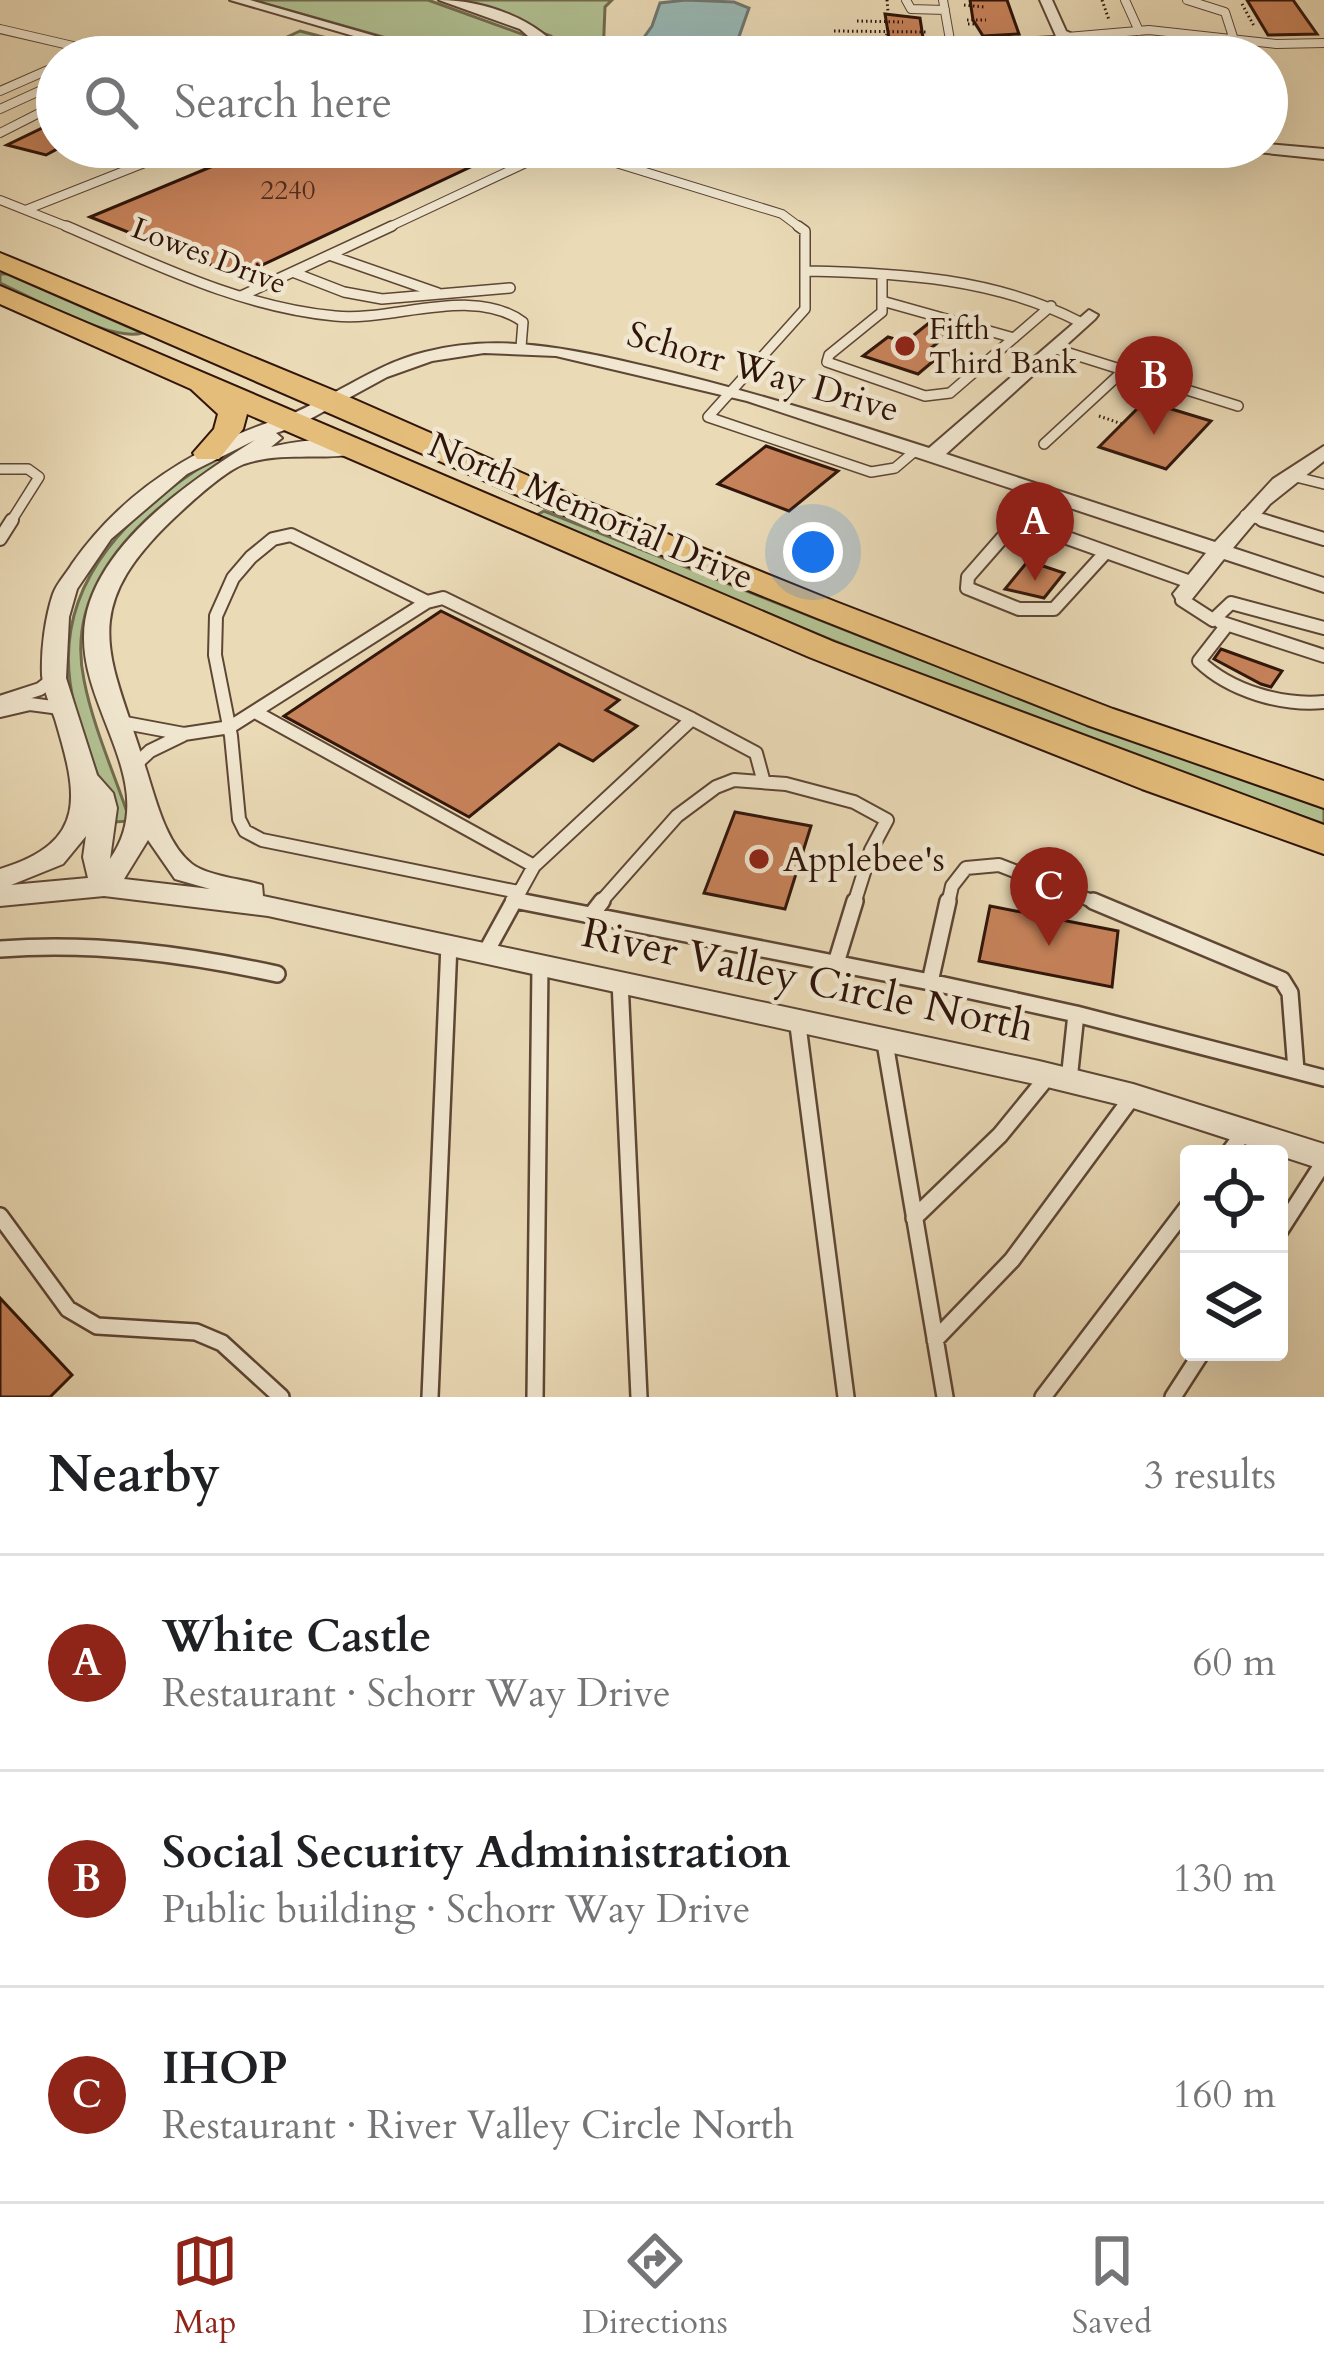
<!DOCTYPE html>
<html lang="en">
<head>
<meta charset="utf-8">
<style>
  :root { --surface:#fff; --page:#f6f6f6; --text:#202124; --muted:#757577; --line:#e0e0e0; --accent:#8f2418 }
  body { margin:0; font-family:Cardo,serif; background:var(--page); color:var(--text) }
  .controls { position:absolute; right:36px; bottom:36px; display:grid; overflow:hidden; border-radius:12px; box-shadow:0 12px 48px #0002 }
  .controls button { width:108px; height:108px; display:grid; place-items:center; padding:0; border:0; border-bottom:3px solid var(--line); background:var(--surface); color:var(--text); font:60px sans-serif }
  .you { position:absolute; left:813px; top:552px; width:42px; height:42px; margin:-30px; border:9px solid #fff; border-radius:50%; background:#1a73e8; box-shadow:0 0 0 18px #1a73e833 }
  .badge { display:grid; place-items:center; width:78px; height:78px; border-radius:50%; background:var(--accent); color:#fff; font-size:39px; font-weight:700 }
  .pin { position:absolute; translate:-50% -99px; filter:drop-shadow(0 3px 6px #0008) }
  .pin::after { content:''; position:absolute; top:63px; width:42px; height:36px; background:inherit; clip-path:polygon(0 0,100% 0,50% 100%) }
  .list { margin:0; padding:0; list-style:none }
  h2 { display:flex; justify-content:space-between; align-items:center; height:156px; margin:0; padding:0 48px; font-size:51px }
  h2 small { font-size:39px; font-weight:400; color:var(--muted) }
  .list li { display:grid; grid-template-columns:78px 1fr auto; gap:36px; align-items:center; box-sizing:border-box; height:216px; padding:0 48px; border-top:3px solid var(--line) }
  .list b { display:block; font-size:45px; white-space:nowrap }
  .list p { margin:0; font-size:39px; white-space:nowrap; color:var(--muted) }
  .list em { font-size:39px; font-style:normal; color:var(--muted) }
  .icon { flex:none; width:66px; height:66px; fill:none; stroke:currentColor; stroke-width:2; stroke-linecap:round; stroke-linejoin:round }
  .map { position:relative; flex:none; width:1324px; height:1397px; overflow:hidden }
  .search { position:absolute; background:var(--surface); box-shadow:0 12px 48px #0002; left:36px; right:36px; top:36px; height:132px; display:flex; align-items:center; gap:30px; box-sizing:border-box; padding:0 42px; border-radius:66px; color:var(--muted); font-size:45px }
  .sheet { height:804px; background:var(--surface) }
  nav { display:flex; justify-content:space-around; align-items:center; box-sizing:border-box; height:168px; border-top:3px solid var(--line); background:var(--surface); font-size:33px; color:var(--muted) }
  nav a { display:grid; justify-items:center; gap:6px }
  nav .on { color:var(--accent) }
  .map>svg:first-child { display:block }
  .green { fill:#b2c192; stroke:#716b4e; stroke-width:3 }
  .water { fill:#9ab9b5; stroke:#707771; stroke-width:3 }
  .building { fill:#c8835b; stroke:#30150a; stroke-width:3 }
  .lines { fill:none; stroke-linecap:round; stroke-linejoin:round }
  .lane-far3-casing { stroke:#5e4635; stroke-width:10 }
  .lane-far2-casing { stroke:#5e4635; stroke-width:12 }
  .lane-far1-casing { stroke:#5e4635; stroke-width:16 }
  .lane-casing { stroke:#5e4635; stroke-width:20 }
  .street-casing { stroke:#5e4635; stroke-width:4 }
  .primary-casing { stroke:#30150a; stroke-width:4 }
  .path { stroke:#30150a; stroke-width:3; stroke-dasharray:1.5 3; stroke-linecap:butt }
  .lane-far3 { stroke:#f1e7d0; stroke-width:8 }
  .lane-far2 { stroke:#f1e7d0; stroke-width:9 }
  .lane-far1 { stroke:#f1e7d0; stroke-width:12 }
  .lane { stroke:#f1e7d0; stroke-width:15 }
  .street { fill:#f1e7d0; fill-rule:evenodd }
  .primary { fill:#e5bd7b; fill-rule:evenodd }
  .poi-dot { fill:#8f2418; stroke:#f1e7d0; stroke-width:4.5 }
  .labels { text-anchor:middle; dominant-baseline:central; stroke-width:9; stroke-linejoin:round; paint-order:stroke }
  .far-number-label { font-size:27px; fill:#56301e }
  .far-street-label { font-size:30px; fill:#30150a; stroke:#f1e7d0 }
  .far-poi-label { font-size:30px; fill:#30150a; stroke:#f1e7d0; text-anchor:start }
  .street-label { font-size:36px; fill:#30150a; stroke:#f1e7d0 }
  .poi-label { font-size:36px; fill:#30150a; stroke:#f1e7d0; text-anchor:start }
  .near-street-label { font-size:42px; fill:#30150a; stroke:#f1e7d0 }
</style>
</head>
<body>
<div class="map">
<svg width="1324" height="1397" viewBox="0 0 1324 1397">
  <rect width="100%" height="100%" fill="#eadab6"/>
  <filter id="stains"><feTurbulence type="fractalNoise" baseFrequency=".00167" numOctaves="4"/><feColorMatrix values="0 0 0 0 .2 0 0 0 0 .09 0 0 0 0 .02 0 0 0 .5 -.17"/></filter>
  <radialGradient id="worn" r=".72"><stop offset=".6" stop-color="#630" stop-opacity="0"/><stop offset="1" stop-color="#630" stop-opacity=".3"/></radialGradient>
  <!-- green -->
  <path class="green" d="M 252,0 L 428,0 L 530,37 L 543,47 L 546,57 L 461,57 L 436,52 Z
    M 451,0 L 612,0 L 605,7 L 603,57 L 569,57 L 551,36 Z
    M 300,31 L 400,57 L 244,57 Z
    M 0,274 L 7,274 L 142,333 C 112,342 31,297 0,283 Z
    M 217,457 L 225,461 C 149,507 63,580 84,680 C 93,727 115,775 130,821 L 115,822 C 100,777 76,728 70,682 C 56,577 136,506 217,457 Z
    M 544,511 L 906,654 L 1324,807 L 1324,824 C 1057,733 795,628 535,516 Z"/>
  <!-- water -->
  <path class="water" d="M 686,0 L 734,2 L 749,8 L 735,48 L 741,55 L 630,57 L 652,26 L 660,3 Z"/>
  <!-- building -->
  <path class="building" d="M 970,0 L 1007,0 L 1019,34 L 983,36 L 973,20 Z
    M 1247,0 L 1293,0 L 1317,34 L 1268,35 Z
    M 885,14 L 920,18 L 925,51 L 891,50 Z
    M 57,121 L 57,149 L 46,155 L 7,145 Z
    M 193,147 L 513,147 L 239,276 L 90,217 L 218,164 L 190,153 Z
    M 929,323 L 953,330 L 930,349 L 943,353 L 918,374 L 863,356 L 888,337 L 905,342 Z
    M 1145,401 L 1211,421 L 1166,469 L 1099,447 Z
    M 766,446 L 797,457 L 838,471 L 789,511 L 718,484 Z
    M 1028,561 L 1064,573 L 1044,598 L 1005,589 Z
    M 441,611 L 619,700 L 606,710 L 637,726 L 593,761 L 559,744 L 469,817 L 284,716 Z
    M 1221,649 L 1282,671 L 1271,687 L 1261,684 L 1214,659 Z
    M 735,812 L 811,826 L 785,909 L 704,893 Z
    M 990,906 L 1118,931 L 1112,987 L 979,961 Z
    M 0,1298 L 72,1375 L 50,1397 L 0,1397 Z"/>
  <g class="lines">
    <!-- lane-far3 casing -->
    <g class="lane-far3-casing">
      <path id="lane-far3" d="M 906,0 L 911,9 L 945,10
        M 943,0 L 953,57
        M 1125,0 L 1139,31
        M 1187,0 L 1225,12 L 1234,40
        M 0,29 L 73,46 L 81,50 L 77,57
        M 1067,37 L 1149,30 L 1276,44 L 1324,43
        M 951,46 L 1070,39
        M 0,91 L 57,66
        M 0,109 L 57,83
        M 0,133 L 57,104
        M 564,147 L 782,214 L 802,229
        M 0,200 L 73,229
        M 28,209 L 185,147
        M 385,229 L 560,147"/>
    </g>
    <!-- lane-far2 casing -->
    <g class="lane-far2-casing">
      <path id="lane-far2" d="M 66,226 C 153,263 239,307 335,316 C 393,322 473,285 523,322 L 521,347
        M 798,226 L 805,231 L 805,309 L 708,417 L 871,472 L 895,468 L 915,451
        M 332,256 L 438,293
        M 807,271 C 901,273 995,278 1080,322
        M 295,273 L 344,292 L 382,299 L 510,288
        M 882,276 L 882,312 L 829,355 L 827,362 L 925,396 L 950,393 L 1051,306
        M 241,296 L 392,226
        M 882,301 L 1014,338
        M 1053,348 L 1238,406
        M 1044,444 L 1123,371
        M 0,469 L 28,469 L 39,477 L 10,523
        M 1288,475 L 1324,484
        M 1245,515 L 1271,523
        M 1017,520 L 1025,523
        M 1015,523 L 1041,494"/>
    </g>
    <!-- lane-far1 casing -->
    <g class="lane-far1-casing">
      <path id="lane-far1" d="M 1017,520 L 1193,583
        M 1018,520 L 968,577 L 967,588 L 1019,609 L 1054,609 L 1106,552
        M 1262,520 L 1324,539
        M 0,539 L 12,520
        M 1184,594 L 1182,600 L 1213,620 L 1231,603 L 1324,628
        M 427,602 L 291,535 L 273,539 L 251,557 L 233,578 L 216,616 L 215,655 L 231,736 L 239,819 L 245,831 L 262,840 L 518,892
        M 1220,622 L 1324,656
        M 1227,625 L 1199,661 C 1230,691 1282,706 1324,702
        M 0,702 L 40,689 L 53,679
        M 0,711 L 30,704 L 60,708
        M 257,713 L 534,866
        M 692,719 L 756,753 L 763,779
        M 120,722 L 184,734 L 230,727 L 427,602 L 443,598 L 692,719 L 534,866 L 513,904
        M 135,765 L 150,751 L 183,735
        M 512,900 L 534,904
        M 599,904 L 677,816 L 716,787 L 734,780 L 786,784 L 854,802 L 887,820 L 871,850 L 854,904
        M 948,904 L 952,886 L 966,868 L 999,865 L 1100,904"/>
    </g>
    <!-- lane casing -->
    <g class="lane-casing">
      <path id="lane" d="M 519,901 L 930,982
        M 948,901 L 930,982 L 1076,1014
        M 1093,901 L 1282,980 L 1290,993 L 1296,1070
        M 592,914 L 602,901
        M 0,949 C 95,942 185,954 277,974
        M 486,952 L 514,901
        M 836,963 L 855,901
        M 620,981 L 639,1397
        M 797,1018 L 846,1397
        M 884,1037 L 945,1397
        M 1069,1080 L 1076,1014 L 1324,1078
        M 1228,1154 L 1245,1131
        M 0,1216 L 68,1309 L 97,1326 L 196,1332 L 222,1343 L 281,1397
        M 914,1218 L 1000,1135 L 1049,1075
        M 1279,1232 L 1324,1162
        M 935,1340 L 1012,1260 L 1133,1096
        M 430,1397 L 449,944
        M 535,1397 L 540,965
        M 1043,1397 L 1189,1205
        M 1173,1397 L 1202,1352"/>
    </g>
    <!-- street casing -->
    <g class="street-casing">
      <path id="street" d="M 230,0 L 250,0 L 448,57 L 426,57 Z
        M 439,0 C 484,0 539,19 566,57 L 552,57 L 520,29 Z
        M 1040,0 L 1052,0 L 1066,31 L 1120,57 L 1102,57 L 1056,36 Z
        M 1267,144 L 1324,149 L 1324,159 L 1247,151 L 1240,147 Z
        M 1089,310 L 1098,315 L 1095,319 L 946,454 L 1215,542 L 1273,479 L 1324,446 L 1324,461 L 1270,504 L 1233,548 L 1324,578 L 1324,592 L 1224,559 L 1192,599 L 1176,599 L 1173,594 L 1206,553 L 747,401 L 556,356 L 484,353 L 432,361 L 387,377 L 299,425 L 276,433 L 282,438 L 271,447 C 296,441 342,434 364,449 L 361,453 C 323,461 282,451 244,464 C 223,472 189,504 172,520 C 75,613 111,656 145,766 C 155,796 165,843 192,864 C 208,876 242,879 262,885 L 263,896 L 1039,1061 L 1133,1084 L 1324,1144 L 1324,1170 L 1133,1108 L 1039,1085 L 268,916 L 104,896 L 0,906 L 0,869 C 90,842 77,793 55,719 C 50,705 43,689 42,675 C 41,650 45,618 53,594 C 57,583 66,574 72,564 C 122,492 195,447 276,420 C 328,402 371,365 425,352 C 501,332 575,350 649,367 C 744,389 836,418 929,448 ZM 255,440 C 191,480 84,552 84,637 C 83,713 161,787 110,859 L 117,808 L 113,793 L 97,775 L 66,678 L 69,617 L 77,589 L 111,539 L 187,474 ZM 86,836 L 83,857 L 88,878 L 11,885 L 63,864 ZM 148,840 L 175,879 L 210,889 L 124,879 Z"/>
    </g>
    <!-- primary casing -->
    <g class="primary-casing">
      <path id="primary" d="M 0,253 L 342,394 L 583,500 L 836,602 L 1113,709 L 1324,781 L 1324,808 L 1087,725 L 812,616 L 561,514 L 0,270 Z
        M 0,286 L 834,642 L 1324,825 L 1324,854 L 1142,789 L 809,657 L 247,414 L 243,429 L 219,459 L 197,459 L 193,453 L 214,429 L 218,414 L 191,389 L 0,304 Z"/>
    </g>
    <!-- path -->
    <path class="path" d="M 887,0 L 888,12
      M 1102,0 L 1109,20
      M 1242,4 L 1254,26
      M 964,5 L 984,7
      M 967,20 L 986,20
      M 857,21 L 903,22
      M 968,24 L 976,24
      M 834,31 L 928,32
      M 887,34 L 884,44 L 889,52 L 934,53
      M 1099,416 L 1122,424"/>
    <!-- lane-far3 -->
    <use href="#lane-far3" class="lane-far3"/>
    <!-- lane-far2 -->
    <use href="#lane-far2" class="lane-far2"/>
    <!-- lane-far1 -->
    <use href="#lane-far1" class="lane-far1"/>
    <!-- lane -->
    <use href="#lane" class="lane"/>
    <!-- street -->
    <use href="#street" class="street"/>
    <!-- primary -->
    <use href="#primary" class="primary"/>
  </g>
  <!-- markers -->
  <g class="poi-dot">
    <circle cx="905" cy="346" r="12"/>
    <circle cx="759" cy="859" r="12"/>
  </g>
  <g class="labels">
    <!-- far-number labels -->
    <g class="far-number-label">
      <text x="288" y="190">2240</text>
    </g>
    <!-- far-street labels -->
    <g class="far-street-label">
      <text transform="translate(209 256) rotate(21)">Lowes Drive</text>
    </g>
    <!-- far-poi labels -->
    <g class="far-poi-label">
      <text x="929" y="329">Fifth<tspan x="929" dy="34">Third Bank</tspan></text>
    </g>
    <!-- street labels -->
    <g class="street-label">
      <text transform="translate(763 372) rotate(16)">Schorr Way Drive</text>
      <text transform="translate(591 511) rotate(23)">North Memorial Drive</text>
    </g>
    <!-- poi labels -->
    <g class="poi-label">
      <text x="783" y="859">Applebee's</text>
    </g>
    <!-- near-street labels -->
    <g class="near-street-label">
      <text transform="translate(808 980) rotate(12)">River Valley Circle North</text>
    </g>
  </g>
  <rect width="100%" height="100%" filter="url(#stains)"/>
  <rect width="100%" height="100%" fill="url(#worn)"/>
</svg>
<div class="controls">
<button><svg class="icon" aria-label="locate" viewBox="0 0 24 24"><circle cx="12" cy="12" r="6"/><path d="M12 2v4M12 18v4M2 12h4M18 12h4"/></svg></button>
<button><svg class="icon" aria-label="layers" viewBox="0 0 24 24"><path d="M12 4l9 5-9 5-9-5zM3 14l9 5 9-5"/></svg></button>
</div>
<div class="you"></div>
<div class="pin badge" style="left:1035px;top:581px">A</div>
<div class="pin badge" style="left:1154px;top:435px">B</div>
<div class="pin badge" style="left:1049px;top:946px">C</div>
<div class="search"><svg class="icon" aria-label="search" viewBox="0 0 24 24"><circle cx="10" cy="10" r="6"/><path d="M15 15l6 6"/></svg>Search here</div>
</div>
<section class="sheet">
<h2>Nearby<small>3 results</small></h2>
<ul class="list">
<li><span class="badge">A</span><div><b>White Castle</b><p>Restaurant · Schorr Way Drive</p></div><em>60 m</em></li>
<li><span class="badge">B</span><div><b>Social Security Administration</b><p>Public building · Schorr Way Drive</p></div><em>130 m</em></li>
<li><span class="badge">C</span><div><b>IHOP</b><p>Restaurant · River Valley Circle North</p></div><em>160 m</em></li>
</ul>
</section>
<nav>
<a class="on"><svg class="icon" aria-label="map" viewBox="0 0 24 24"><path d="M3 6l6-2 6 2 6-2v14l-6 2-6-2-6 2zM9 4v14M15 6v14"/></svg>Map</a>
<a><svg class="icon" aria-label="directions" viewBox="0 0 24 24"><path d="M12 3l9 9-9 9-9-9zM9 14v-3h6M13 9l2 2-2 2"/></svg>Directions</a>
<a><svg class="icon" aria-label="saved" viewBox="0 0 24 24"><path d="M7 4h10v16l-5-4-5 4z"/></svg>Saved</a>
</nav>
</body>
</html>
